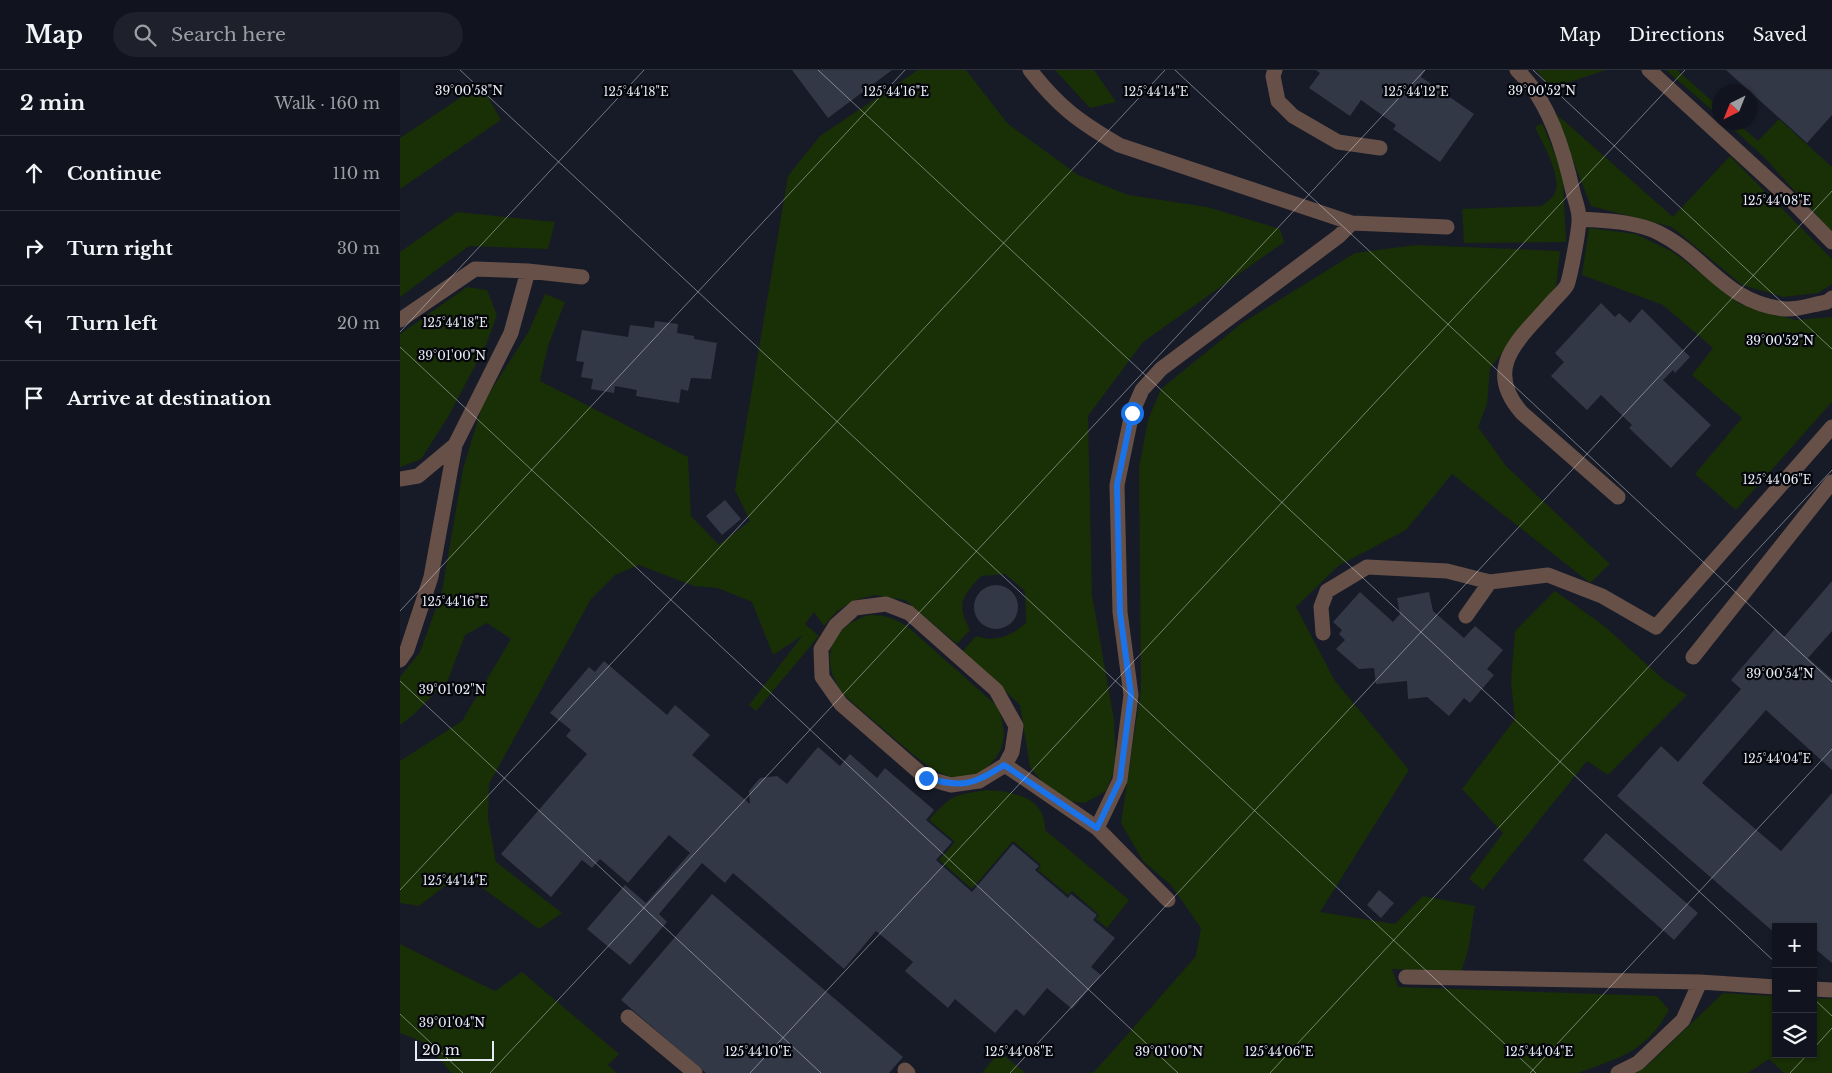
<!DOCTYPE html>
<html lang="en">
<head>
<meta charset="utf-8">
<style>
  :root { --surface:#11141e; --page:#1e212b; --text:#f1f3f6; --muted:#9c9ea4; --line:#30333c }
  body { margin:0; font-family:"Libre Baskerville",serif; background:var(--page); color:var(--text) }
  .controls { position:absolute; right:15px; bottom:15px; display:grid; overflow:hidden; border-radius:0px; box-shadow:0 1px 4px #0004 }
  .controls button { width:45px; height:45px; display:grid; place-items:center; padding:0; border:0; border-bottom:1px solid var(--line); background:var(--surface); color:var(--text); font:25px sans-serif }
  .compass { position:absolute; left:1312px; top:15px; width:45px; height:45px; border-radius:50%; background:var(--surface); box-shadow:0 1px 4px #0004; rotate:223deg }
  .scale { position:absolute; left:15px; bottom:12px; width:79px; box-sizing:border-box; padding-left:5px; border:2px solid #e6eaf3; border-top:0; font-size:14px; line-height:18px; white-space:nowrap; color:#e6eaf3; -webkit-text-stroke:4px #05060b; paint-order:stroke }
  .stop { position:absolute; width:15px; height:15px; margin:-11px; border:4px solid #1a73e8; border-radius:50%; background:#fff }
  .stop.end { background:#1a73e8; border-color:#fff; box-shadow:0 1px 5px #0008 }
  .list { margin:0; padding:0; list-style:none }
  h2 { display:flex; justify-content:space-between; align-items:center; height:65px; margin:0; padding:0 20px; font-size:21px }
  h2 small { font-size:16px; font-weight:400; color:var(--muted) }
  .list li { display:grid; grid-template-columns:32px 1fr auto; gap:15px; align-items:center; box-sizing:border-box; height:75px; padding:0 20px; border-top:1px solid var(--line) }
  .list b { display:block; font-size:19px; white-space:nowrap }
  .list em { font-size:16px; font-style:normal; color:var(--muted) }
  .icon { flex:none; width:28px; height:28px; fill:none; stroke:currentColor; stroke-width:2; stroke-linecap:round; stroke-linejoin:round }
  .map { position:relative; flex:none; width:1432px; height:1003px; overflow:hidden }
  header { display:flex; align-items:center; gap:30px; box-sizing:border-box; height:70px; padding:0 25px; background:var(--surface); border-bottom:1px solid var(--line) }
  header strong { font-size:24px }
  nav { display:flex; gap:28px; margin-inline-start:auto; font-size:18px }
  .search { width:350px; height:45px; background:var(--page); display:flex; align-items:center; gap:12px; box-sizing:border-box; padding:0 18px; border-radius:28px; color:var(--muted); font-size:19px }
  main { display:flex }
  aside { flex:1; background:var(--surface) }
  .map>svg:first-child { display:block }
  .green { fill:#192f06 }
  .building { fill:#333846 }
  .lines { fill:none; stroke-linecap:round; stroke-linejoin:round }
  .minor { stroke:#675048; stroke-width:15 }
  .route { stroke:#1a73e8; stroke-width:6 }
  .ticks { fill:none; stroke:#e6eaf3; stroke-width:1; stroke-opacity:0.45 }
  .ticks-label { font-size:12px; text-anchor:middle; fill:#e6eaf3; stroke:#05060b; stroke-width:4.5; stroke-linejoin:round; paint-order:stroke }
</style>
</head>
<body>
<header>
<strong>Map</strong>
<div class="search"><svg class="icon" aria-label="search" viewBox="0 0 24 24"><circle cx="10" cy="10" r="6"/><path d="M15 15l6 6"/></svg>Search here</div>
<nav><a>Map</a><a>Directions</a><a>Saved</a></nav>
</header>
<main>
<aside>
<h2>2 min<small>Walk · 160 m</small></h2>
<ul class="list">
<li><svg class="icon" aria-label="ahead" viewBox="0 0 24 24"><path d="M12 20V5M6 11l6-6 6 6"/></svg><div><b>Continue</b></div><em>110 m</em></li>
<li><svg class="icon" aria-label="right" viewBox="0 0 24 24"><path d="M7 20v-9h11M14 6l5 5-5 5"/></svg><div><b>Turn right</b></div><em>30 m</em></li>
<li><svg class="icon" aria-label="left" viewBox="0 0 24 24"><path d="M17 20v-9H6M10 6l-5 5 5 5"/></svg><div><b>Turn left</b></div><em>20 m</em></li>
<li><svg class="icon" aria-label="arrive" viewBox="0 0 24 24"><path d="M6 21V4h12l-3 4 3 4H6"/></svg><div><b>Arrive at destination</b></div></li>
</ul>
</aside>
<div class="map">
<svg width="1432" height="1003" viewBox="0 0 1432 1003">
  <rect width="100%" height="100%" fill="#171b28"/>
  <!-- green -->
  <path class="green" d="M 518,0 L 566,0 L 608,54 L 678,105 L 728,125 L 807,137 L 880,159 L 884,172 L 743,272 L 688,346 L 692,525 L 714,650 L 716,696 L 706,721 L 685,733 L 666,731 L 648,719 L 630,697 L 620,635 L 563,581 L 576,566 C 596,573 611,566 626,553 L 625,521 L 605,504 L 581,506 C 562,526 556,534 570,560 L 557,574 L 505,530 L 475,525 L 455,530 L 437,541 L 424,556 L 414,542 L 405,554 L 419,566 L 356,641 L 349,635 L 403,565 L 373,585 L 352,532 L 318,518 L 294,516 L 239,495 L 215,505 L 191,529 L 89,714 L 88,749 L 96,792 L 162,843 L 139,859 L 62,803 L 19,836 L 0,833 L 0,691 L 62,651 L 111,569 L 87,553 L 65,565 L 48,610 L 12,646 L 0,655 L 0,607 L 20,582 L 42,521 L 63,399 L 83,333 L 129,261 L 145,224 L 165,232 L 148,276 L 140,311 L 288,387 L 291,446 L 319,475 L 350,451 L 335,420 L 388,106 L 420,66 Z
    M 655,0 L 694,0 L 716,32 L 690,38 Z
    M 1136,0 L 1206,0 L 1151,18 Z
    M 1266,0 L 1277,0 L 1319,37 L 1319,46 Z
    M 81,14 L 101,50 L 0,119 L 0,68 Z
    M 1154,42 L 1273,147 L 1330,86 L 1432,189 L 1432,214 L 1418,223 L 1383,227 L 1342,215 L 1272,157 L 1191,136 Z
    M 1379,49 L 1432,97 L 1432,162 L 1364,87 L 1327,53 L 1337,53 L 1358,71 Z
    M 1142,53 L 1157,89 L 1163,109 L 1166,172 L 1064,173 L 1062,139 L 1142,136 C 1145,133 1151,129 1154,125 C 1164,109 1142,72 1135,57 Z
    M 57,142 L 155,152 L 148,179 L 69,176 L 0,227 L 0,182 Z
    M 1189,158 L 1236,164 L 1273,182 L 1340,234 L 1395,250 L 1432,247 L 1432,332 L 1336,440 L 1295,404 L 1342,348 L 1292,305 L 1313,278 L 1263,235 L 1182,205 Z
    M 1016,175 L 1160,181 L 1156,217 L 1090,298 L 1087,334 L 1078,357 L 1106,396 L 1210,494 L 1190,513 L 1052,404 L 1006,460 L 938,496 L 896,537 L 935,611 L 1009,700 L 920,842 L 995,854 L 1023,826 L 1075,836 L 1068,881 L 1061,902 L 992,899 L 998,917 L 1257,926 L 1269,940 C 1246,982 1221,987 1178,1003 L 687,1003 L 694,1002 L 719,974 L 796,886 L 801,858 L 771,815 L 743,791 L 721,753 L 741,619 L 739,398 L 748,350 L 761,319 L 842,253 L 955,183 Z
    M 67,217 L 87,220 L 97,245 L 86,275 L 48,347 L 21,389 L 0,397 L 0,264 Z
    M 1155,521 L 1203,555 L 1264,610 L 1287,625 L 1208,705 L 1187,691 L 1083,820 L 1069,809 L 1103,763 L 1062,719 L 1115,649 L 1111,612 L 1115,561 Z
    M 469,545 C 485,545 494,548 507,556 L 597,636 C 605,654 608,674 594,690 C 560,729 527,696 497,671 C 480,656 462,641 445,626 C 418,593 428,557 469,545 Z
    M 586,720 C 612,721 646,727 645,760 L 729,830 L 707,858 L 696,849 L 699,845 L 672,821 L 668,825 L 638,800 L 641,795 L 613,771 L 572,819 L 539,790 L 555,772 L 529,750 C 551,725 554,725 586,720 Z
    M 0,874 L 95,921 L 122,902 L 219,984 L 208,995 L 217,1003 L 51,1003 L 28,974 L 0,963 Z
    M 1323,923 L 1376,926 L 1376,984 L 1413,984 L 1413,928 L 1432,929 L 1432,1003 L 1384,1003 L 1369,989 L 1348,1003 L 1235,1003 L 1248,995 Z
    M 599,982 L 626,1003 L 582,1003 Z"/>
  <!-- building -->
  <path class="building" d="M 392,0 L 492,0 L 428,48 Z
    M 916,0 L 1025,0 L 1021,7 L 1074,44 L 1040,92 L 993,59 L 996,55 L 961,30 L 950,46 L 909,18 L 920,3 Z
    M 1326,0 L 1432,0 L 1432,45 L 1407,73 Z
    M 1201,233 L 1215,247 L 1219,243 L 1230,253 L 1242,239 L 1290,287 L 1275,303 L 1273,300 L 1263,310 L 1311,355 L 1271,398 L 1229,358 L 1232,355 L 1201,325 L 1187,340 L 1151,306 L 1164,292 L 1155,283 Z
    M 255,251 L 278,254 L 277,263 L 294,266 L 294,269 L 317,273 L 311,309 L 291,308 L 288,321 L 281,319 L 279,333 L 236,326 L 237,320 L 215,316 L 214,323 L 191,319 L 193,309 L 181,307 L 184,292 L 176,291 L 182,260 L 228,267 L 230,255 L 254,258 Z
    M 325,430 L 341,449 L 322,465 L 306,446 Z
    M 1432,511 L 1432,561 L 1408,588 L 1432,609 L 1432,700 L 1366,640 L 1302,713 L 1381,781 L 1432,723 L 1432,893 L 1413,877 L 1413,857 L 1376,857 L 1376,864 L 1217,726 L 1261,676 L 1278,692 L 1341,619 L 1331,610 L 1375,559 L 1384,567 Z
    M574 537a22 22 0 1 1 44 0a22 22 0 1 1-44 0Z
    M 960,522 L 993,552 L 1000,544 L 997,528 L 1029,522 L 1033,541 L 1064,568 L 1075,556 L 1103,580 L 1087,599 L 1094,605 L 1070,633 L 1064,628 L 1049,646 L 1027,627 L 1008,629 L 1007,611 L 976,614 L 974,598 L 959,599 L 936,579 L 945,570 L 939,564 L 942,560 L 933,552 Z
    M 204,591 L 267,645 L 275,635 L 310,665 L 292,685 L 350,734 L 349,721 L 360,708 L 377,706 L 387,714 L 418,677 L 440,696 L 450,684 L 477,708 L 485,698 L 534,740 L 526,750 L 552,772 L 536,790 L 572,822 L 613,774 L 639,796 L 635,800 L 668,828 L 671,824 L 697,845 L 693,850 L 715,868 L 691,897 L 701,905 L 672,939 L 647,918 L 624,946 L 616,939 L 595,963 L 555,929 L 548,938 L 505,901 L 513,892 L 476,861 L 444,899 L 333,803 L 325,813 L 302,793 L 259,844 L 267,852 L 230,895 L 187,859 L 225,815 L 246,833 L 290,783 L 269,765 L 228,813 L 200,789 L 192,798 L 182,790 L 151,827 L 101,784 L 187,684 L 166,666 L 171,660 L 150,643 L 189,597 L 195,602 Z
    M 1206,763 L 1298,843 L 1274,870 L 1183,790 Z
    M 979,820 L 994,833 L 981,848 L 967,835 Z
    M 312,824 L 503,987 L 489,1003 L 306,1003 L 221,930 Z"/>
  <g class="lines">
    <!-- minor -->
    <path class="minor" d="M 630,0 C 659,37 678,51 719,75 L 952,153 L 1047,157
      M 875,0 L 873,6 L 878,31 L 893,46 L 938,72 L 980,78
      M 1117,0 C 1149,30 1164,81 1173,122 C 1175,130 1179,140 1179,148 C 1180,156 1170,208 1167,215 C 1164,221 1156,227 1152,232 C 1121,268 1081,297 1122,343 L 1218,427
      M 1249,0 L 1392,131 L 1432,172
      M 1180,149 C 1205,151 1235,151 1259,163 C 1307,187 1325,233 1385,239 C 1398,240 1414,234 1427,232 L 1432,228
      M 0,250 L 75,199 L 128,201 L 182,207
      M 0,409 L 18,406 L 55,375 L 111,263 L 128,201
      M 486,534 L 509,543 L 596,620 L 616,656 L 612,682 L 605,695 L 579,711 L 551,715 L 526,708 L 441,634 L 422,607 L 421,579 L 436,555 L 455,538 Z
      M 1066,546 L 1090,512
      M 923,563 L 921,537 L 927,521 L 967,497 L 1047,501 L 1090,512 L 1148,505 L 1202,526 L 1256,557 L 1432,357
      M 1293,587 L 1432,412
      M 0,590 L 7,580 L 31,507 L 55,375
      M 605,695 L 697,758 L 768,830
      M 697,758 L 720,710 L 731,625 L 720,542 L 717,415 L 732,343 L 742,320 L 761,299 L 939,166 L 952,153
      M 1006,907 L 1300,912 L 1376,917
      M 1413,919 L 1432,920
      M 228,947 L 295,1003
      M 505,1000 L 508,1003
      M 1218,1003 L 1238,993 L 1283,950 L 1300,912"/>
  </g>
  <g class="lines">
    <!-- route -->
    <path class="route" d="M 526,708 C 563,718 573,715 604,695 L 697,758 L 720,710 L 731,625 L 720,542 L 717,415 L 732,343"/>
  </g>
  <!-- ticks -->
  <path class="ticks" d="M 60,0 L 1136,1003M 418,0 L 1376,893M 775,0 L 1432,612M 1133,0 L 1432,279M 0,262 L 244,0M 0,277 L 778,1003M 0,541 L 505,0M 0,611 L 421,1003M 0,820 L 765,0M 1413,928 L 1432,946M 0,944 L 63,1003M 1413,979 L 1432,958M 90,1003 L 1025,0M 350,1003 L 1285,0M 610,1003 L 1432,121M 870,1003 L 1432,400M 1130,1003 L 1432,679M 1390,1003 L 1408,984"/>
  <g class="ticks-label">
    <text x="1142" y="25">39°00'52"N</text>
    <text x="69" y="25">39°00'58"N</text>
    <text x="236" y="26">125°44'18"E</text>
    <text x="496" y="26">125°44'16"E</text>
    <text x="756" y="26">125°44'14"E</text>
    <text x="1016" y="26">125°44'12"E</text>
    <text x="1377" y="135">125°44'08"E</text>
    <text x="55" y="257">125°44'18"E</text>
    <text x="1380" y="275">39°00'52"N</text>
    <text x="52" y="290">39°01'00"N</text>
    <text x="1377" y="414">125°44'06"E</text>
    <text x="55" y="536">125°44'16"E</text>
    <text x="1380" y="608">39°00'54"N</text>
    <text x="52" y="624">39°01'02"N</text>
    <text x="1377" y="693">125°44'04"E</text>
    <text x="55" y="815">125°44'14"E</text>
    <text x="52" y="957">39°01'04"N</text>
    <text x="358" y="986">125°44'10"E</text>
    <text x="619" y="986">125°44'08"E</text>
    <text x="879" y="986">125°44'06"E</text>
    <text x="1139" y="986">125°44'04"E</text>
    <text x="769" y="986">39°01'00"N</text>
  </g>
</svg>
<div class="controls">
<button>+</button>
<button>−</button>
<button><svg class="icon" aria-label="layers" viewBox="0 0 24 24"><path d="M12 4l9 5-9 5-9-5zM3 14l9 5 9-5"/></svg></button>
</div>
<svg class="compass" viewBox="-18 -18 36 36"><path d="M0-13l5 13h-10z" fill="#e53935"/><path d="M0 13l5-13h-10z" fill="#9c9ea4"/></svg>
<div class="scale">20 m</div>
<div class="stop" style="left:732px;top:343px"></div>
<div class="stop end" style="left:526px;top:708px"></div>
</div>
</main>
</body>
</html>
